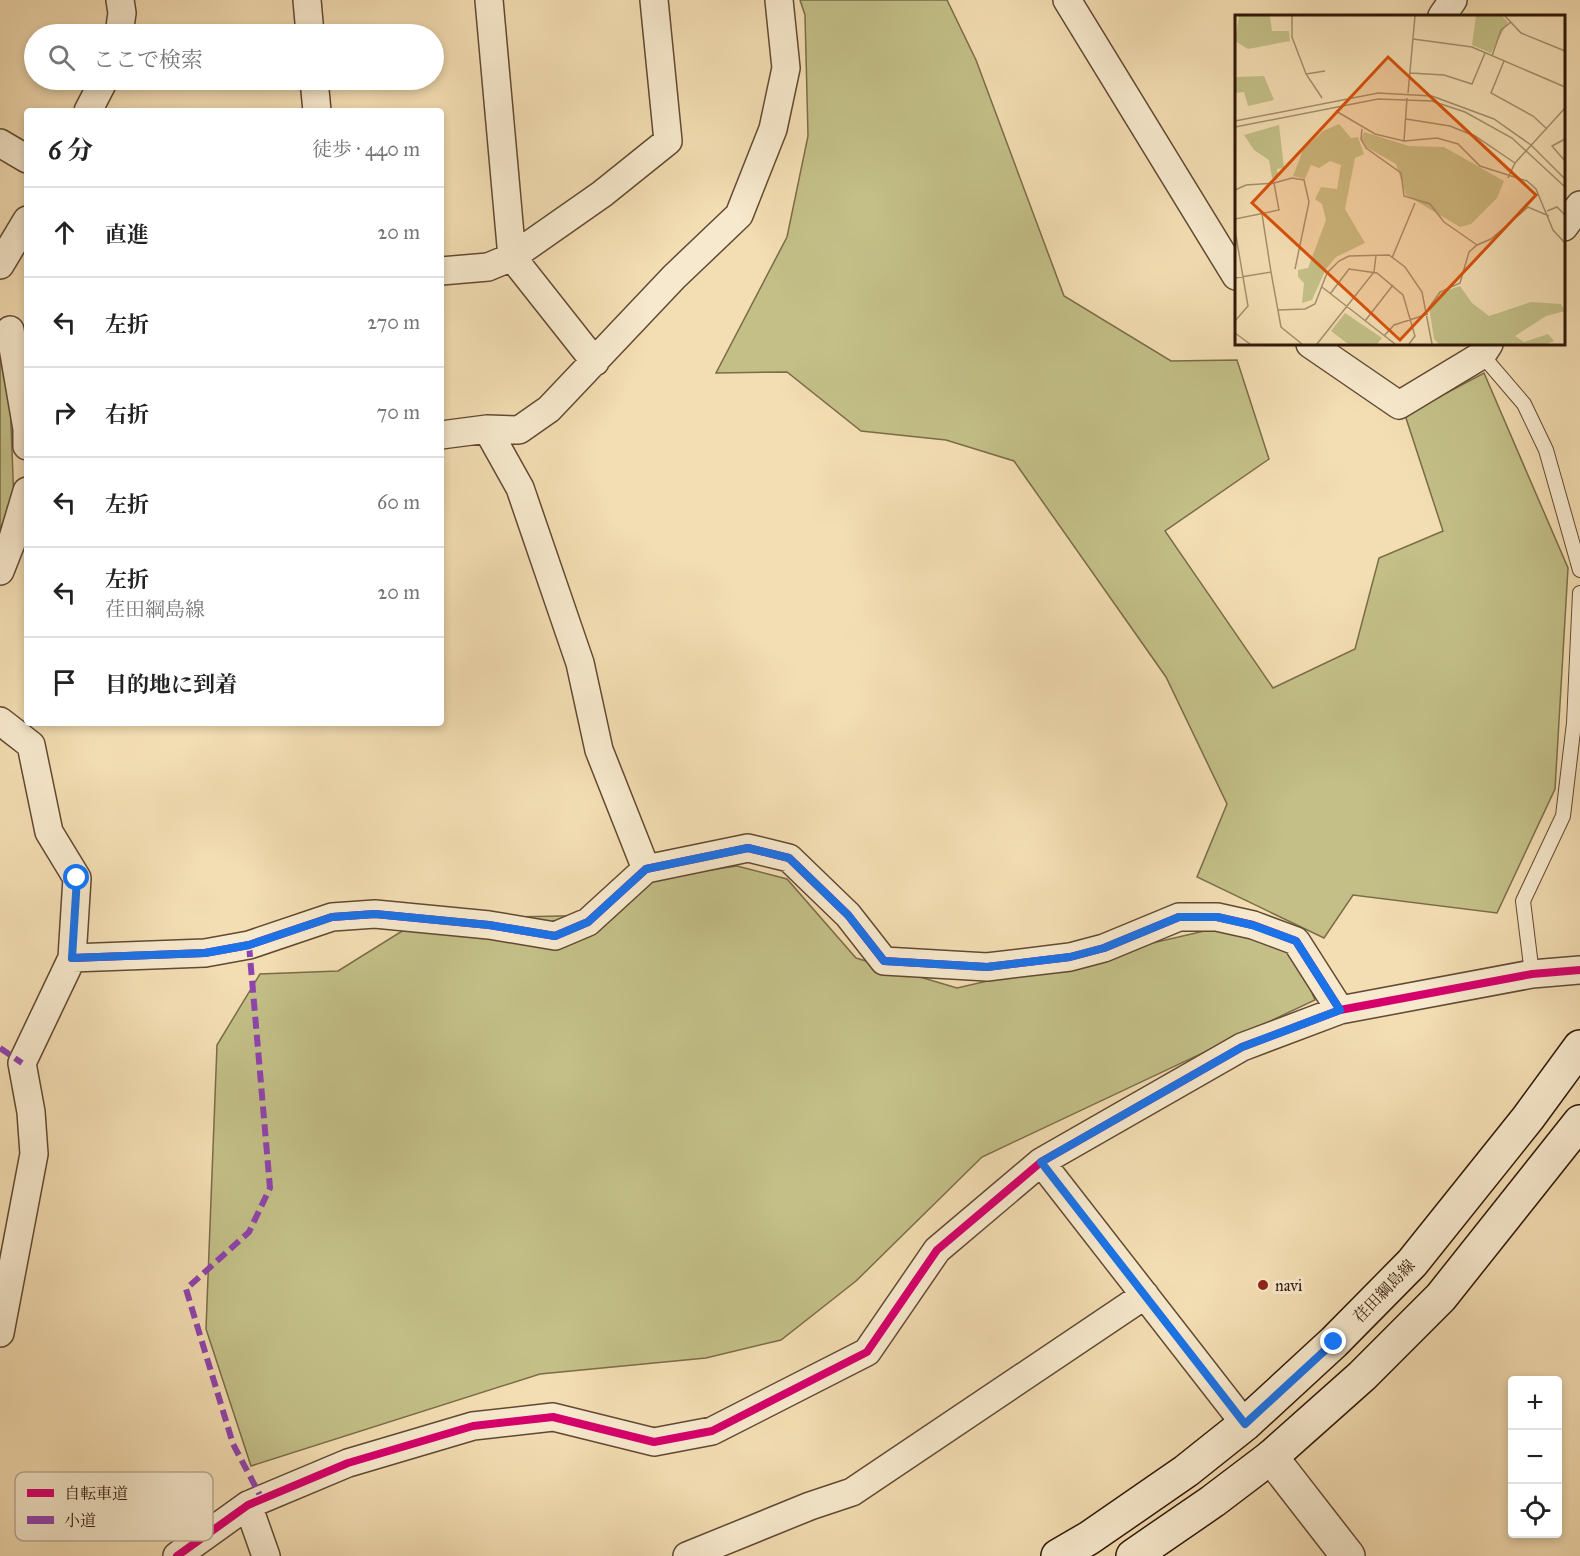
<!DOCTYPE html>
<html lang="ja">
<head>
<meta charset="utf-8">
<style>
  :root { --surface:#fff; --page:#f6f6f6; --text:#222; --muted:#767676; --line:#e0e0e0 }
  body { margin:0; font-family:"IM FELL Great Primer","Noto Serif JP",serif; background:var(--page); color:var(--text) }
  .controls { position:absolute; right:18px; bottom:18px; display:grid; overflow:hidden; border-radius:6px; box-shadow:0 3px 9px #0003 }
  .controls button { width:54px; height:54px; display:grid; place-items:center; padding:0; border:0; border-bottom:2px solid var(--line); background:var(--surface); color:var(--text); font:30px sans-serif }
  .stop { position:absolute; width:18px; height:18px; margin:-14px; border:4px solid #1a73e8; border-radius:50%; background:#fff }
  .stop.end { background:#1a73e8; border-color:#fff; box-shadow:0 2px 6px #0008 }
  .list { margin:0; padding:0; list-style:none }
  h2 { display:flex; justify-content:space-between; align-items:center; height:78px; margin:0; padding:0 24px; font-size:26px }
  h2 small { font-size:20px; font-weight:400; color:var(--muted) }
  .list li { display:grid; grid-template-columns:39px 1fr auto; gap:18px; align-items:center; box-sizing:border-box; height:90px; padding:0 24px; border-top:2px solid var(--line) }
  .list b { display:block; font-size:22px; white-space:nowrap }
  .list p { margin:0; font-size:20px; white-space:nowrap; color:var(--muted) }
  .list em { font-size:20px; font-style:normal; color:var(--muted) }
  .icon { flex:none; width:33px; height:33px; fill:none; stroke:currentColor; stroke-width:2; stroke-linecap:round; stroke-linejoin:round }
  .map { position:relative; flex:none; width:1580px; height:1556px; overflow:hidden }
  .search { position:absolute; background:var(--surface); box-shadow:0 3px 9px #0003; left:24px; top:24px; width:420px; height:66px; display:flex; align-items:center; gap:15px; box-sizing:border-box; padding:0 21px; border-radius:33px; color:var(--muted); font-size:22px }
  .panel { position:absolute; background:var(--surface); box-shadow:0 3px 9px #0003; left:24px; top:108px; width:420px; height:618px; border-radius:6px }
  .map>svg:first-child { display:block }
  .green { fill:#c3bf87; stroke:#7a6c48; stroke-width:1.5 }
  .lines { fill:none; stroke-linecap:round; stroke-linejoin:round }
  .service-casing { stroke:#614932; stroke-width:16 }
  .minor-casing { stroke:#614932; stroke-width:30 }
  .tertiary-casing { stroke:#614932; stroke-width:36 }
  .secondary-casing { stroke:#301808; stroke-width:36 }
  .service { stroke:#f7e9cd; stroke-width:14 }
  .minor { stroke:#f7e9cd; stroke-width:27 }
  .tertiary { stroke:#f7e9cd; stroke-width:33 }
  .secondary { stroke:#f7e9cd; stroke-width:33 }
  .quiet { stroke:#8e44ad; stroke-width:6; stroke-dasharray:12 6; stroke-linecap:butt }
  .cycleway-casing { stroke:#f7e9cd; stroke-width:11 }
  .cycleway { stroke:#d6006c; stroke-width:8 }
  .route { stroke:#1a73e8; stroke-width:8 }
  .poi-dot { fill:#8f2418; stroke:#f7e9cd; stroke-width:2 }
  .labels { text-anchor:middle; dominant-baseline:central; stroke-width:6; stroke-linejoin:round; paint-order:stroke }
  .poi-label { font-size:16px; fill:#301808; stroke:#f7e9cd; text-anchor:start }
  .street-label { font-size:16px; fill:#301808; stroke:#f7e9cd }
  .inset-road { fill:none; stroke:#a58e6e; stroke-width:1.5 }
  .view { fill:#d6520c; fill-opacity:0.15; stroke:#d6520c; stroke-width:3 }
  .inset-edge { fill:none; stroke:#301808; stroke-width:3 }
  .key { fill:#f7e9cd; stroke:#bbaa92; stroke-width:1.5 }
  .key-label { font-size:16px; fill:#301808 }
</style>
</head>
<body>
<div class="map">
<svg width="1580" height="1556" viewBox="0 0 1580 1556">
  <rect width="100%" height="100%" fill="#f3ddb2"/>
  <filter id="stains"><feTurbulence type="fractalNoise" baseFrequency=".00333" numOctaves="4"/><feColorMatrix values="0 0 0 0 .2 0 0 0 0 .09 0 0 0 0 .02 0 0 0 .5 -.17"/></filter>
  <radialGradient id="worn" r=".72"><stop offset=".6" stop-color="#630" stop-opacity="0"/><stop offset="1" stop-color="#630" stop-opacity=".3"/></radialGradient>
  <!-- green -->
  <path class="green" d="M 800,0 L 947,0 L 976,60 L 1064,296 L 1171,361 L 1237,360 L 1269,459 L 1165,531 L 1273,688 L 1355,649 L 1379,558 L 1443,531 L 1405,415 L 1484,373 L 1568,568 L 1555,789 L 1497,913 L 1353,895 L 1324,938 L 1197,877 L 1227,804 L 1166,677 L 1014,461 L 946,440 L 861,431 L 787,372 L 716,373 L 787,237 L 808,136 L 805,15 Z
    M 0,344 L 8,349 L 14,502 L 0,529 Z
    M 737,866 L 787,879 L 856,958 L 957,988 L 1226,926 L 1291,945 L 1315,1000 L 982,1157 L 856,1281 L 781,1340 L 706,1358 L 540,1374 L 251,1466 L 206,1329 L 217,1045 L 260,974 L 338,971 L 415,923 L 511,917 L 610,915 L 654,878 Z"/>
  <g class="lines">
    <!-- service casing -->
    <g class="service-casing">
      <path id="service" d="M 1482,355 L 1524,404 L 1546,450 L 1580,570
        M 1532,974 L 1523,901 L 1563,816 L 1574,723 L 1580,593"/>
    </g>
    <!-- minor casing -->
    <g class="minor-casing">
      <path id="minor" d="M 307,0 L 310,34
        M 489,0 L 512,257 L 595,362
        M 1067,0 L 1236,276
        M 1442,16 L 1453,0
        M 119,34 L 122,13 L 120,0
        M 314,80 L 317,111
        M 88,111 L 104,80
        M 0,143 L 27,159
        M 1564,227 L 1580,205
        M 0,265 L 27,220
        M 441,271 L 488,267 L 512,257 L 602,194 L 668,141 L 654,0
        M 10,330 L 27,429 L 27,446
        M 1310,344 L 1399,405 L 1482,355 L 1489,344
        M 487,429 L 520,488 L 580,663 L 599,750 L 646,869
        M 441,435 L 487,429 L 519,430 L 549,409 L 674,277 L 739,215 L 773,129 L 786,68 L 779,0
        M 0,571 L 13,538 L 27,491
        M 0,721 L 31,745 L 49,832 L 77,878 L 72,958 L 22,1063 L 31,1112 L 34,1154 L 0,1333
        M 72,958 L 205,953 L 249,945 L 332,917 L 375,914 L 489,925 L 555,936 L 588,922 L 646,869 L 748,848 L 789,858 L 848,915 L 884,961 L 987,967 L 1070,957 L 1104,948 L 1179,917 L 1217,917 L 1253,925 L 1296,941 L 1340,1010
        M 1041,1162 L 1245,1424
        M 248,1505 L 266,1556
        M 177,1556 L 248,1505 L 348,1463 L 473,1426 L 553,1417 L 654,1442 L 712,1431 L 867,1352 L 937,1250 L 1041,1162 L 1242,1047 L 1340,1010 L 1532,974 L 1580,970
        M 687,1556 L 810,1506 L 852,1492 L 1145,1295"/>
    </g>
    <!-- tertiary casing -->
    <g class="tertiary-casing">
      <path id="tertiary" d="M 1271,1457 L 1348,1556"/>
    </g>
    <!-- secondary casing -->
    <g class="secondary-casing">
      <path id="secondary" d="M 1058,1556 L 1089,1538 L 1186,1471 L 1245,1424 L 1334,1342 L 1412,1263 L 1528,1118 L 1580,1047
        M 1133,1556 L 1213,1501 L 1271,1457 L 1362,1376 L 1441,1297 L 1580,1122"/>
    </g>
    <!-- service -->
    <use href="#service" class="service"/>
    <!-- minor -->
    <use href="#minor" class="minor"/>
    <!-- tertiary -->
    <use href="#tertiary" class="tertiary"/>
    <!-- secondary -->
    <use href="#secondary" class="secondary"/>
    <!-- quiet -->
    <path class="quiet" d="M 249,945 L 270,1188 L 249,1232 L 186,1289 L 233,1444 L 262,1499
      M 0,1048 L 22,1063"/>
    <!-- cycleway casing -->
    <g class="cycleway-casing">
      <path id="cycleway" d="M 72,958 L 205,953 L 249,945 L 332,917 L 375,914 L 489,925 L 555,936 L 588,922 L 646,869 L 748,848 L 789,858 L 848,915 L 884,961 L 987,967 L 1070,957 L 1104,948 L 1179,917 L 1217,917 L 1253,925 L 1296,941 L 1340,1010
        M 177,1556 L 248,1505 L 348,1463 L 473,1426 L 553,1417 L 654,1442 L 712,1431 L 867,1352 L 937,1250 L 1041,1162 L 1242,1047 L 1340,1010 L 1532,974 L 1580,970"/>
    </g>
    <!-- cycleway -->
    <use href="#cycleway" class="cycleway"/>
  </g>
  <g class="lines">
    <!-- route -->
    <path class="route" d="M 77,878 L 72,958 L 205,953 L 249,945 L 332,917 L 375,914 L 489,925 L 555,936 L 588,922 L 646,869 L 748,848 L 789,858 L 848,915 L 884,961 L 987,967 L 1070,957 L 1104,948 L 1179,917 L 1217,917 L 1252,925 L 1296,941 L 1340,1010 L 1242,1047 L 1041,1162 L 1245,1424 L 1334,1342"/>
  </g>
  <!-- markers -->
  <circle class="poi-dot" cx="1263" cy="1285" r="6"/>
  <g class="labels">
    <!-- poi labels -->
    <g class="poi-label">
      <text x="1275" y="1285">navi</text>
    </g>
    <!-- street labels -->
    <g class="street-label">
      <text transform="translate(1384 1291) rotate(-46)">荏田綱島線</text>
    </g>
  </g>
  <!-- overview -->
  <g transform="translate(1235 15)">
    <rect width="330" height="330" fill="#f3ddb2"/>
    <path d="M 4,1 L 35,1 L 37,16 L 54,16 L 55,26 L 13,34 L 0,26 ZM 241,1 L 267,1 L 273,7 L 256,38 L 237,30 ZM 29,61 L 39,85 L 13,91 L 9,77 L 0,78 L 0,62 ZM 104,109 L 116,123 L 123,122 L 129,139 L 120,143 L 110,194 L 130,228 L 101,242 L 91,254 L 77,285 L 67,288 L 69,268 L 63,262 L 63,255 L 73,253 L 91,205 L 87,189 L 80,184 L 86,172 L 102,174 L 106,150 L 95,146 L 84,153 L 76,150 L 70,164 L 58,161 L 68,135 L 88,116 ZM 44,110 L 49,153 L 42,154 L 43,162 L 37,163 L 34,145 L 19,135 L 9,120 ZM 129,117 L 174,131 L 209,132 L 269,166 L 262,183 L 236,209 L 225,212 L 171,180 L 161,149 L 131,132 L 126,124 ZM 225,271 L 237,288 L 254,301 L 296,287 L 326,289 L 330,296 L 311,301 L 280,321 L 289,327 L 313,319 L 319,326 L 312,329 L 204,329 L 199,324 L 194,292 L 207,277 ZM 110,298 L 147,323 L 142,329 L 113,329 L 96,316 Z" fill="#c3bf87"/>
    <path class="inset-road" d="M 57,1 L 57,22 L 71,59 L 87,83M 270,1 L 286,18 L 330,36M 178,24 L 237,32 L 330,72M 257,41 L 266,15 L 276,7M 269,46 L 256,78 L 298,101 L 312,114M 175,58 L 209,60 L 237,69 L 250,38M 71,59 L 90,56M 173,78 L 180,1M 101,96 L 140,119 L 169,126 L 202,123 L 223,129 L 245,151 L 292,166 L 301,174 L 318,215 L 330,228M 171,104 L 215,111 L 240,121 L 280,148M 0,106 L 143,78 L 197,81 L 259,104 L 296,130 L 330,164M 0,112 L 143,84 L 197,86 L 230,97 L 277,123 L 330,172M 127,114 L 126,124 L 131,133 L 166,158 L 169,181 L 195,189 L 209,207 L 242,230M 330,124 L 317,131 L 330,146M 169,126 L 172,83M 273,163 L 280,148 L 330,93M 39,168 L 57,163 L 69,165 L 74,187 L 60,254M 0,175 L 11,170 L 39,168 L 44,195 L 0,204M 312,196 L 322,192 L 330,200M 27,199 L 36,257M 0,215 L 13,291 L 0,306M 157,243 L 180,188M 0,263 L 36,257 L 46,312 L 67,329M 87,272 L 160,329M 95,279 L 114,254 L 142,258 L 168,280 L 180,321 L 174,329M 193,294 L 205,277 L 225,268 L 234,237 L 242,230 L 256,224 L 293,192 L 314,201M 43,295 L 70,294 L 80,289 L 92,258 L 104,246 L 114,241 L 154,240 L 170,252 L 187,277 L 197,329M 130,306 L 158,270M 0,318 L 15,329M 149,321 L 159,310 L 193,299M 82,329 L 139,257 L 141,240"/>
    <path class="view" d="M 153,42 L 301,180 L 165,325 L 17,188 Z"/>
    <rect width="330" height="330" class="inset-edge"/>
  </g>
  <!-- legend -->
  <rect x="15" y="1472" width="198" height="69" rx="9" class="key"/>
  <rect x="27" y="1489" width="27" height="8" fill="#d6006c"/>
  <rect x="27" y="1516" width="27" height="8" fill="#8e44ad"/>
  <g class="key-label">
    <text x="64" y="1499">自転車道</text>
    <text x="64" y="1526">小道</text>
  </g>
  <rect width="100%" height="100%" filter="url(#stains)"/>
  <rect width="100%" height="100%" fill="url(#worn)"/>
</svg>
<div class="controls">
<button>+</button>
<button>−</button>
<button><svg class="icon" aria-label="locate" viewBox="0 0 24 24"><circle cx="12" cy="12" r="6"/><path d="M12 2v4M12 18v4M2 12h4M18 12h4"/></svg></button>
</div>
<div class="stop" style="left:77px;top:878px"></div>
<div class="stop end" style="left:1334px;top:1342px"></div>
<div class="search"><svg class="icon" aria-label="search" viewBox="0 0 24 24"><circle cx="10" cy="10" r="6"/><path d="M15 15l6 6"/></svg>ここで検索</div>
<section class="panel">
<h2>6 分<small>徒歩 · 440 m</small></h2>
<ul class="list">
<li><svg class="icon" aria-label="ahead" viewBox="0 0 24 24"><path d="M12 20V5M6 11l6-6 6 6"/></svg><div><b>直進</b></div><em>20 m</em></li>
<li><svg class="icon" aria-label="left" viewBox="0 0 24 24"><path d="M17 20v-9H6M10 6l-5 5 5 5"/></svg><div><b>左折</b></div><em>270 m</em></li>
<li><svg class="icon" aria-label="right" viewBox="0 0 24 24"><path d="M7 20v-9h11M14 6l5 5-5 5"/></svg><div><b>右折</b></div><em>70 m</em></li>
<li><svg class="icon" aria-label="left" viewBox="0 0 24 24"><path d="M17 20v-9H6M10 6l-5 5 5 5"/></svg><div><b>左折</b></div><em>60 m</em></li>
<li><svg class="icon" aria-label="left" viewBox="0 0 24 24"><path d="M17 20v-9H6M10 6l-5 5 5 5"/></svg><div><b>左折</b><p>荏田綱島線</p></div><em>20 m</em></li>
<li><svg class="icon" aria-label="arrive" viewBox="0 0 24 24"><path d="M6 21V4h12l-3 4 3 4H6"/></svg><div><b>目的地に到着</b></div></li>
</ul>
</section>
</div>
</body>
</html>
